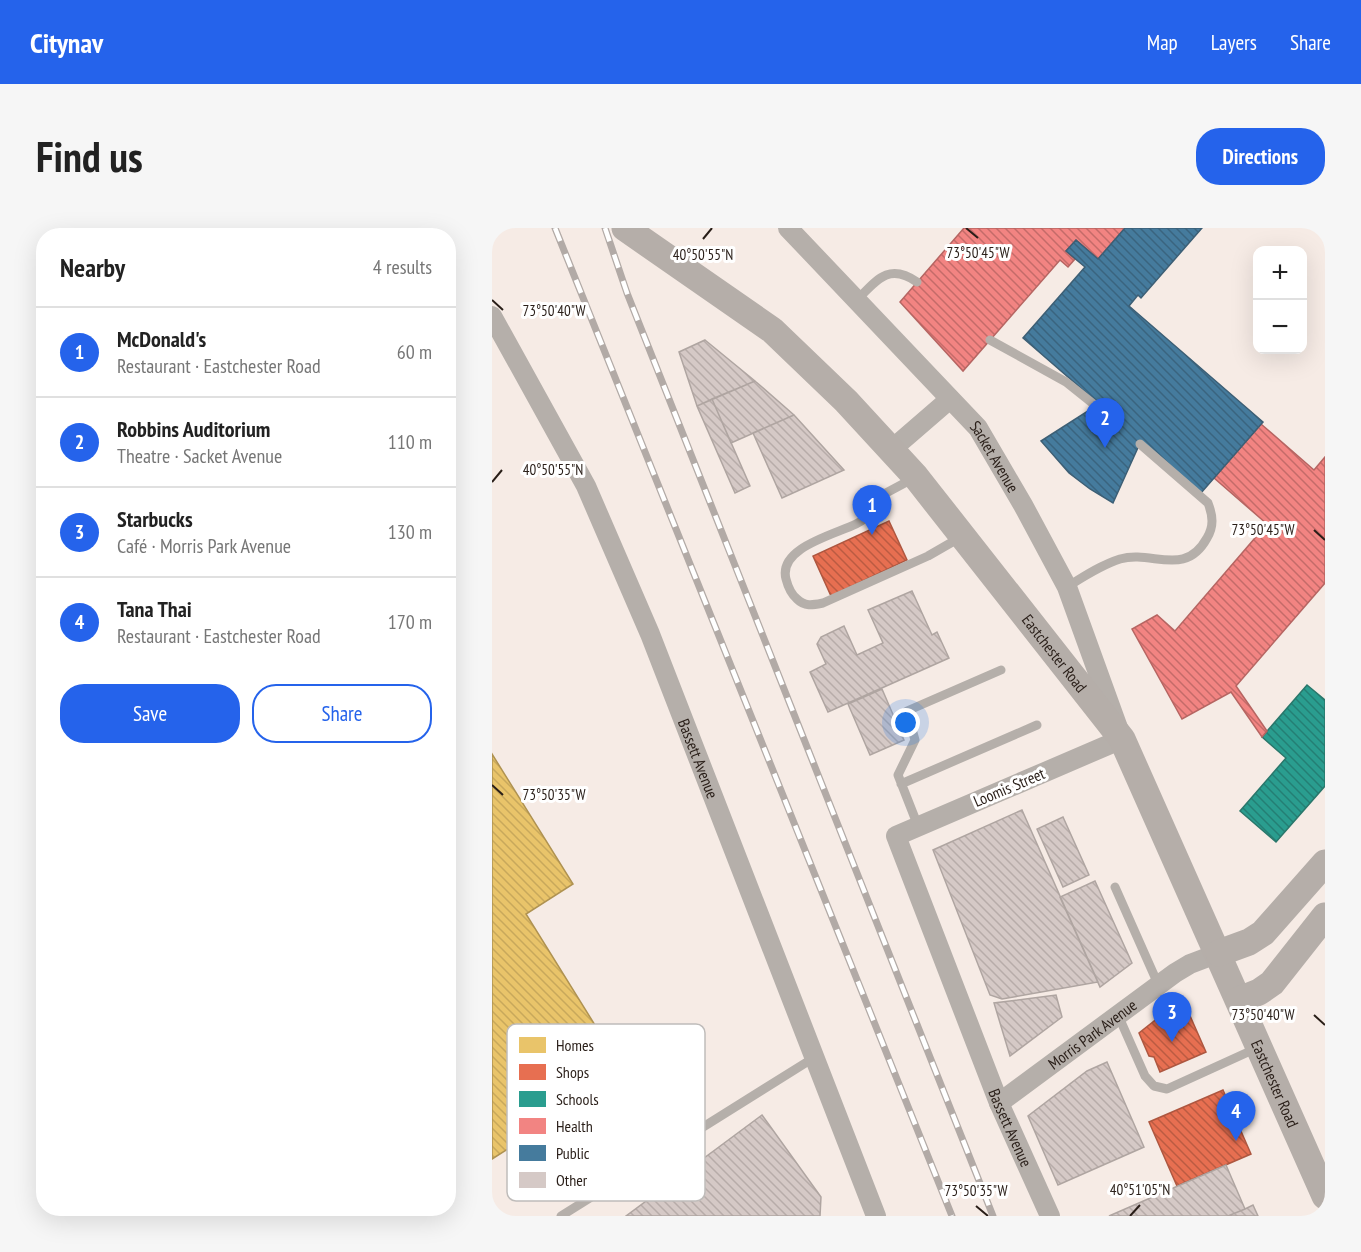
<!DOCTYPE html>
<html lang="en">
<head>
<meta charset="utf-8">
<style>
  :root { --surface:#fff; --page:#f6f6f6; --text:#222; --muted:#767676; --line:#e0e0e0; --accent:#2563eb }
  body { margin:0; font-family:"PT Sans Narrow",sans-serif; background:var(--page); color:var(--text) }
  .controls { position:absolute; right:18px; top:18px; display:grid; overflow:hidden; border-radius:12px; box-shadow:0 6px 24px #0002 }
  .controls button { width:54px; height:54px; display:grid; place-items:center; padding:0; border:0; border-bottom:2px solid var(--line); background:var(--surface); color:var(--text); font:30px sans-serif }
  .you { position:absolute; left:414px; top:495px; width:21px; height:21px; margin:-15px; border:4px solid #fff; border-radius:50%; background:#1a73e8; box-shadow:0 0 0 9px #1a73e833 }
  .badge { display:grid; place-items:center; width:39px; height:39px; border-radius:50%; background:var(--accent); color:#fff; font-size:20px; font-weight:700 }
  .pin { position:absolute; translate:-50% -50px; filter:drop-shadow(0 2px 3px #0008) }
  .pin::after { content:''; position:absolute; top:32px; width:21px; height:18px; background:inherit; clip-path:polygon(0 0,100% 0,50% 100%) }
  .list { margin:0; padding:0; list-style:none }
  h2 { display:flex; justify-content:space-between; align-items:center; height:78px; margin:0; padding:0 24px; font-size:26px }
  h2 small { font-size:20px; font-weight:400; color:var(--muted) }
  .list li { display:grid; grid-template-columns:39px 1fr auto; gap:18px; align-items:center; box-sizing:border-box; height:90px; padding:0 24px; border-top:2px solid var(--line) }
  .list b { display:block; font-size:22px; white-space:nowrap }
  .list p { margin:0; font-size:20px; white-space:nowrap; color:var(--muted) }
  .list em { font-size:20px; font-style:normal; color:var(--muted) }
  .actions { display:flex; gap:12px; padding:18px 24px }
  .actions a { flex:1; padding:14px 0; border:2px solid var(--accent); border-radius:24px; text-align:center; font-size:21px; color:var(--accent) }
  .actions .main { background:var(--accent); color:#fff }
  .map { position:relative; flex:none; width:833px; height:988px; overflow:hidden; border-radius:24px }
  header { display:flex; align-items:center; gap:36px; box-sizing:border-box; height:84px; padding:0 30px; background:var(--accent); color:#fff }
  header strong { font-size:28px }
  nav { display:flex; gap:33px; margin-inline-start:auto; font-size:21px }
  .intro { display:flex; align-items:center; justify-content:space-between; box-sizing:border-box; height:144px; padding:0 36px }
  h1 { margin:0; font-size:42px }
  .button { padding:15px 27px; border-radius:24px; background:var(--accent); color:#fff; font-size:21px; font-weight:700 }
  main { display:flex; gap:36px; padding:0 36px }
  aside { flex:1; background:var(--surface); border-radius:24px; box-shadow:0 6px 24px #0002 }
  .map>svg:first-child { display:block }
  .homes { fill:url(#homes-back-hatch); stroke:#af9251; stroke-width:1.5 }
  .shops { fill:url(#shops-back-hatch); stroke:#ae5740; stroke-width:1.5 }
  .schools { fill:url(#schools-back-hatch); stroke:#2a776b; stroke-width:1.5 }
  .health { fill:url(#health-back-hatch); stroke:#b66562; stroke-width:1.5 }
  .public { fill:url(#public-back-hatch); stroke:#3d5f75; stroke-width:1.5 }
  .building { fill:url(#building-back-hatch); stroke:#afa5a1; stroke-width:1.5 }
  .lines { fill:none; stroke-linecap:round; stroke-linejoin:round }
  .lane { stroke:#b5afaa; stroke-width:9 }
  .street { stroke:#b5afaa; stroke-width:20 }
  .secondary { stroke:#b5aea9; stroke-width:27 }
  .rail-casing { stroke:#b2aaa6; stroke-width:7 }
  .rail { stroke:#fff; stroke-width:4.5; stroke-dasharray:14; stroke-linecap:butt }
  .ticks { fill:none; stroke:#291e18; stroke-width:2 }
  .labels { text-anchor:middle; dominant-baseline:central; stroke-width:6; stroke-linejoin:round; paint-order:stroke }
  .street-label { font-size:16px; fill:#291e18; stroke:#fff }
  .key { fill:#fff; stroke:#bfbcba; stroke-width:1.5 }
  .key-label { font-size:16px; fill:#291e18 }
  .ticks-label { font-size:15px; text-anchor:middle; fill:#291e18; stroke:#fff; stroke-width:6; stroke-linejoin:round; paint-order:stroke }
</style>
</head>
<body>
<header>
<strong>Citynav</strong>
<nav><a>Map</a><a>Layers</a><a>Share</a></nav>
</header>
<div class="intro"><h1>Find us</h1><a class="button">Directions</a></div>
<main>
<aside>
<h2>Nearby<small>4 results</small></h2>
<ul class="list">
<li><span class="badge">1</span><div><b>McDonald's</b><p>Restaurant · Eastchester Road</p></div><em>60 m</em></li>
<li><span class="badge">2</span><div><b>Robbins Auditorium</b><p>Theatre · Sacket Avenue</p></div><em>110 m</em></li>
<li><span class="badge">3</span><div><b>Starbucks</b><p>Café · Morris Park Avenue</p></div><em>130 m</em></li>
<li><span class="badge">4</span><div><b>Tana Thai</b><p>Restaurant · Eastchester Road</p></div><em>170 m</em></li>
</ul>
<div class="actions"><a class="main">Save</a><a>Share</a></div>
</aside>
<div class="map">
<svg width="833" height="988" viewBox="0 0 833 988">
  <defs>
    <pattern id="homes-back-hatch" width="6" height="6" patternUnits="userSpaceOnUse" patternTransform="scale(1.5)"><rect width="6" height="6" fill="#e9c46a"/><path d="M-1 5l2 2M0 0l6 6M5-1l2 2" fill="none" stroke="#c8a85b"/></pattern>
    <pattern id="shops-back-hatch" width="6" height="6" patternUnits="userSpaceOnUse" patternTransform="scale(1.5)"><rect width="6" height="6" fill="#e76f51"/><path d="M-1 5l2 2M0 0l6 6M5-1l2 2" fill="none" stroke="#bb5b42"/></pattern>
    <pattern id="schools-back-hatch" width="6" height="6" patternUnits="userSpaceOnUse" patternTransform="scale(1.5)"><rect width="6" height="6" fill="#2a9d8f"/><path d="M-1 5l2 2M0 0l6 6M5-1l2 2" fill="none" stroke="#247f74"/></pattern>
    <pattern id="health-back-hatch" width="6" height="6" patternUnits="userSpaceOnUse" patternTransform="scale(1.5)"><rect width="6" height="6" fill="#f28482"/><path d="M-1 5l2 2M0 0l6 6M5-1l2 2" fill="none" stroke="#c46b69"/></pattern>
    <pattern id="public-back-hatch" width="6" height="6" patternUnits="userSpaceOnUse" patternTransform="scale(1.5)"><rect width="6" height="6" fill="#457b9d"/><path d="M-1 5l2 2M0 0l6 6M5-1l2 2" fill="none" stroke="#3a647f"/></pattern>
    <pattern id="building-back-hatch" width="6" height="6" patternUnits="userSpaceOnUse" patternTransform="scale(1.5)"><rect width="6" height="6" fill="#d5c9c6"/><path d="M-1 5l2 2M0 0l6 6M5-1l2 2" fill="none" stroke="#b7aca9"/></pattern>
  </defs>
  <rect width="100%" height="100%" fill="#f6ebe5"/>
  <!-- homes -->
  <path class="homes" d="M 0,526 L 81,656 L 34,686 L 134,847 L 0,931 Z"/>
  <!-- shops -->
  <path class="shops" d="M 397,293 L 415,332 L 339,368 L 321,328 Z
    M 681,778 L 695,781 L 714,824 L 668,844 L 662,829 L 657,828 L 647,805 Z
    M 731,862 L 759,926 L 685,958 L 657,894 Z"/>
  <!-- schools -->
  <path class="schools" d="M 815,457 L 833,472 L 833,558 L 784,614 L 748,583 L 794,530 L 770,509 Z"/>
  <!-- health -->
  <path class="health" d="M 472,0 L 633,0 L 606,31 L 584,12 L 574,23 L 583,31 L 576,39 L 568,32 L 471,143 L 408,74 Z
    M 769,196 L 822,242 L 833,229 L 833,355 L 744,458 L 775,503 L 770,509 L 739,464 L 690,491 L 640,401 L 665,387 L 683,403 L 775,296 L 722,250 Z"/>
  <!-- public -->
  <path class="public" d="M 633,0 L 710,0 L 649,70 L 646,67 L 637,78 L 771,194 L 709,265 L 649,213 L 621,275 L 598,261 L 577,245 L 549,213 L 607,176 L 531,110 L 593,39 L 574,23 L 584,12 L 606,31 Z"/>
  <!-- building -->
  <path class="building" d="M 213,112 L 263,153 L 205,178 L 187,124 Z
    M 263,153 L 302,187 L 239,215 L 220,171 Z
    M 220,171 L 258,258 L 243,265 L 205,178 Z
    M 302,187 L 352,242 L 290,270 L 261,205 Z
    M 420,363 L 440,407 L 445,404 L 457,430 L 336,484 L 318,444 L 334,436 L 325,416 L 329,409 L 352,398 L 365,427 L 391,415 L 376,382 Z
    M 390,461 L 412,512 L 378,527 L 356,476 Z
    M 530,582 L 606,754 L 510,771 L 498,767 L 441,622 Z
    M 571,589 L 597,647 L 571,659 L 545,601 Z
    M 603,653 L 640,735 L 608,759 L 568,669 Z
    M 564,767 L 570,789 L 518,828 L 502,775 Z
    M 615,834 L 652,919 L 566,957 L 536,888 L 595,843 Z
    M 270,887 L 329,969 L 328,988 L 134,988 Z
    M 734,937 L 753,981 L 736,988 L 617,988 Z
    M 761,977 L 766,988 L 736,988 L 753,981 Z"/>
  <g class="lines">
    <!-- lane -->
    <path class="lane" d="M 364,73 C 384,53 396,34 425,54
      M 498,112 L 574,154 L 604,178
      M 385,270 L 386,280 C 379,286 372,292 364,296 C 341,307 286,320 294,351 C 296,359 299,366 305,371 C 313,379 321,377 331,375 L 436,328 L 469,309
      M 366,280 L 422,250
      M 575,359 C 591,349 609,337 628,331 C 661,322 693,350 715,310 C 722,298 721,288 716,275 L 648,216
      M 409,556 L 545,497
      M 426,598 L 406,547 L 423,512 L 415,483 L 509,442
      M 623,659 L 666,756
      M 626,787 L 653,848 L 662,858 L 675,861 L 765,820
      M 153,807 L 165,826
      M 69,988 L 323,829"/>
    <!-- street -->
    <g class="street">
      <path id="s1" d="M 296,0 L 486,200 L 531,277 L 575,359 L 630,511 L 404,608 L 507,875 L 558,988"/>
      <path id="s2" d="M 0,88 L 94,258 L 158,406 L 384,988"/>
      <path d="M 399,222 L 458,171"/>
      <path id="s3" d="M 507,875 L 683,745 L 698,736 L 727,725"/>
    </g>
    <!-- secondary -->
    <g class="secondary">
      <path id="s4" d="M 133,0 L 280,102 L 354,173 L 424,249 L 630,511 L 833,968"/>
      <path d="M 727,725 L 757,714 L 771,705 L 833,635"/>
      <path d="M 747,772 L 767,764 L 780,755 L 833,688"/>
    </g>
    <!-- rail casing -->
    <g class="rail-casing">
      <path id="rail" d="M 63,0 L 460,988
        M 113,0 L 135,65 L 501,988"/>
    </g>
    <!-- rail -->
    <use href="#rail" class="rail"/>
  </g>
  <!-- ticks -->
  <path class="ticks" d="M 474,0 L 486,10M 211,11 L 220,0M 0,72 L 11,82M 0,254 L 10,242M 822,302 L 833,312M 0,557 L 11,567M 822,787 L 833,797M 484,978 L 496,988M 638,988 L 648,977"/>
  <g class="labels">
    <!-- street labels -->
    <g class="street-label">
      <text stroke="none"><textPath href="#s1" startOffset="309">Sacket Avenue</textPath></text>
      <text stroke="none"><textPath href="#s4" startOffset="609">Eastchester Road</textPath></text>
      <text stroke="none"><textPath href="#s2" startOffset="489">Bassett Avenue</textPath></text>
      <text transform="translate(517 559) rotate(-23)">Loomis Street</text>
      <text stroke="none"><textPath href="#s3" startOffset="116">Morris Park Avenue</textPath></text>
      <text stroke="none"><textPath href="#s4" startOffset="1095">Eastchester Road</textPath></text>
      <text stroke="none"><textPath href="#s1" startOffset="1179">Bassett Avenue</textPath></text>
    </g>
  </g>
  <!-- legend -->
  <rect x="15" y="796" width="198" height="177" rx="9" class="key"/>
  <rect x="27" y="809" width="27" height="16" fill="#e9c46a"/>
  <rect x="27" y="836" width="27" height="16" fill="#e76f51"/>
  <rect x="27" y="863" width="27" height="16" fill="#2a9d8f"/>
  <rect x="27" y="890" width="27" height="16" fill="#f28482"/>
  <rect x="27" y="917" width="27" height="16" fill="#457b9d"/>
  <rect x="27" y="944" width="27" height="16" fill="#d5c9c6"/>
  <g class="key-label">
    <text x="64" y="823">Homes</text>
    <text x="64" y="850">Shops</text>
    <text x="64" y="877">Schools</text>
    <text x="64" y="904">Health</text>
    <text x="64" y="931">Public</text>
    <text x="64" y="958">Other</text>
  </g>
  <g class="ticks-label">
    <text x="486" y="30">73°50'45"W</text>
    <text x="211" y="32">40°50'55"N</text>
    <text x="62" y="88">73°50'40"W</text>
    <text x="61" y="247">40°50'55"N</text>
    <text x="771" y="307">73°50'45"W</text>
    <text x="62" y="572">73°50'35"W</text>
    <text x="771" y="792">73°50'40"W</text>
    <text x="648" y="967">40°51'05"N</text>
    <text x="484" y="968">73°50'35"W</text>
  </g>
</svg>
<div class="controls">
<button>+</button>
<button>−</button>
</div>
<div class="you"></div>
<div class="pin badge" style="left:380px;top:307px">1</div>
<div class="pin badge" style="left:613px;top:220px">2</div>
<div class="pin badge" style="left:680px;top:814px">3</div>
<div class="pin badge" style="left:744px;top:913px">4</div>
</div>
</main>
</body>
</html>
